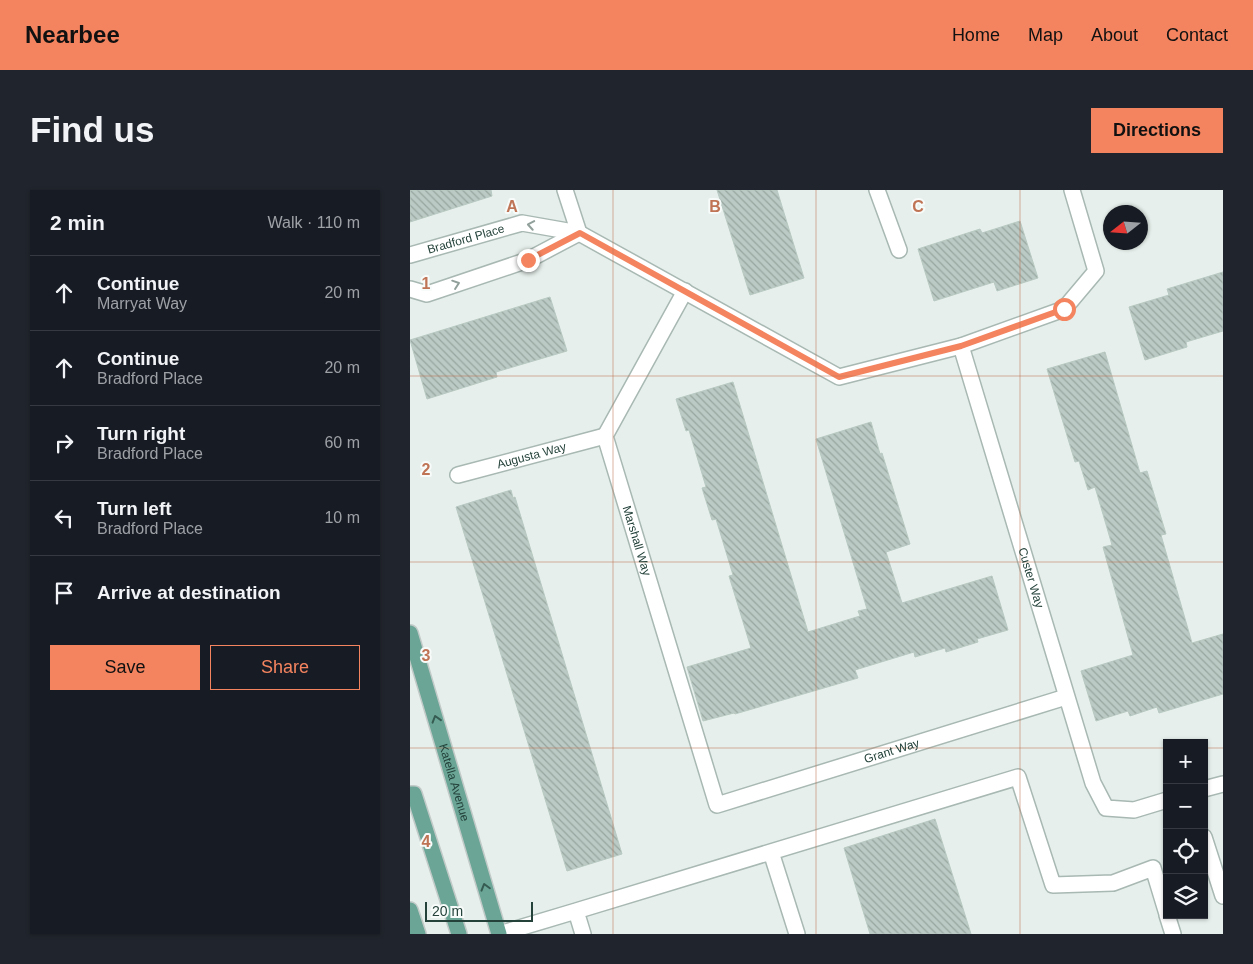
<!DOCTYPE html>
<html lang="en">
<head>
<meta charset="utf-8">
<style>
  :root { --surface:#171b24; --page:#20242c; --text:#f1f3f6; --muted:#9ea1a6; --line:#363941; --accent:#f4845f }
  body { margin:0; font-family:Helvetica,sans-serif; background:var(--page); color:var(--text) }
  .controls { position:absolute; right:15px; bottom:15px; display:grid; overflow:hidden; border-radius:0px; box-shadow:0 1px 4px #0004 }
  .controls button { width:45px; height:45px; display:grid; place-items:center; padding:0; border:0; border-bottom:1px solid var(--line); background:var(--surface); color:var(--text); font:25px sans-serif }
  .compass { position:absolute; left:693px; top:15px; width:45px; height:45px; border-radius:50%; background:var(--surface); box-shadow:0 1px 4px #0004; rotate:253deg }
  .scale { position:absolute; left:15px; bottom:12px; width:108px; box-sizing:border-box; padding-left:5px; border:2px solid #24423a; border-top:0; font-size:14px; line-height:18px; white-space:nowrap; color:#24423a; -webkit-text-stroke:4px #f7fbf9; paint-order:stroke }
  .stop { position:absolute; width:15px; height:15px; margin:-11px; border:4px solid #f4845f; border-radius:50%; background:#fff }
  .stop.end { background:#f4845f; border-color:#fff; box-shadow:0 1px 5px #0008 }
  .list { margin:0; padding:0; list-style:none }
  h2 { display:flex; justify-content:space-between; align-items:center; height:65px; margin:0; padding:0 20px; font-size:21px }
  h2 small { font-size:16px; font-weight:400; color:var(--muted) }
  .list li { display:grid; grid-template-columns:32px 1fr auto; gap:15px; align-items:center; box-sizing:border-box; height:75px; padding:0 20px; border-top:1px solid var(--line) }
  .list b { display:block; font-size:19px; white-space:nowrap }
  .list p { margin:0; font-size:16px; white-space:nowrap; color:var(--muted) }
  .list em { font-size:16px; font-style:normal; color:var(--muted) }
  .actions { display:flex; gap:10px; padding:15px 20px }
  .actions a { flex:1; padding:11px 0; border:1px solid var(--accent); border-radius:0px; text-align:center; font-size:18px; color:var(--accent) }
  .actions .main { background:var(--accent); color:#111 }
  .icon { flex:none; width:28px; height:28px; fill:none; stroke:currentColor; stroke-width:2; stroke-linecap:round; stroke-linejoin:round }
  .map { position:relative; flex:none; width:813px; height:744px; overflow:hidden; border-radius:0px }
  header { display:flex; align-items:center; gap:30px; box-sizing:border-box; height:70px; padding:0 25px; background:var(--accent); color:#111 }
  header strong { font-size:24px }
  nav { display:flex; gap:28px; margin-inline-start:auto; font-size:18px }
  .intro { display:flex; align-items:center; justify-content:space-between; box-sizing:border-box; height:120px; padding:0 30px }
  h1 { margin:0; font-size:35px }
  .button { padding:12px 22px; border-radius:0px; background:var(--accent); color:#111; font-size:18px; font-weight:700 }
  main { display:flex; gap:30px; padding:0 30px }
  aside { flex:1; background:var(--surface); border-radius:0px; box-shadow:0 1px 4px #0004 }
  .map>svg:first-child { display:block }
  .building { fill:url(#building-back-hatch); stroke:#b8c9c2 }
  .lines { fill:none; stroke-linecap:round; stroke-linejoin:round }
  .service-casing { stroke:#a8b8b2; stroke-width:18 }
  .minor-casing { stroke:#a8b8b2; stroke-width:18 }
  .primary-casing { stroke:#c2cac8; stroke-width:18 }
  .service { stroke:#fff; stroke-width:15 }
  .minor { stroke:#fff; stroke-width:15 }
  .primary { stroke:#6aa596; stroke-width:15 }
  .oneway { stroke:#92a09c }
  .oneway2 { stroke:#365b51 }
  .route { stroke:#f4845f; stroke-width:6 }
  .grid { fill:none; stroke:#c07456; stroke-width:1; stroke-opacity:0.55 }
  .labels { text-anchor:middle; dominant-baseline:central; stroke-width:4; stroke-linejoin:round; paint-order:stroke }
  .street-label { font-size:12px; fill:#24423a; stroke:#f7fbf9 }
  .grid-label { font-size:16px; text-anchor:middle; font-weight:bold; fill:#c07456; stroke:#f7fbf9; stroke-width:4; stroke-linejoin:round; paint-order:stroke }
</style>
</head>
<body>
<header>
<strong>Nearbee</strong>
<nav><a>Home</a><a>Map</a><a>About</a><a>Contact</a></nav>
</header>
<div class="intro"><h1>Find us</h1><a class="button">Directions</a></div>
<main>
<aside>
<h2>2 min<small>Walk · 110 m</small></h2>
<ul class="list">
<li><svg class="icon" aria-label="ahead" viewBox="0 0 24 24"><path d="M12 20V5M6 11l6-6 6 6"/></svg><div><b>Continue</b><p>Marryat Way</p></div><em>20 m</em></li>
<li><svg class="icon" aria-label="ahead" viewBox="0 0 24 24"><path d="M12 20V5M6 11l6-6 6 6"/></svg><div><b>Continue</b><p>Bradford Place</p></div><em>20 m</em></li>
<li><svg class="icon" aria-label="right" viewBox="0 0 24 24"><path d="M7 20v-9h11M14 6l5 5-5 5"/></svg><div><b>Turn right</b><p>Bradford Place</p></div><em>60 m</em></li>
<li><svg class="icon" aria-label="left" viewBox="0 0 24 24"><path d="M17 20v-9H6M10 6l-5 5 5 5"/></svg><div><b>Turn left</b><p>Bradford Place</p></div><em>10 m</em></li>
<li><svg class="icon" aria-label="arrive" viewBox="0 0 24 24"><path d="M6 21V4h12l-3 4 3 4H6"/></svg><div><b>Arrive at destination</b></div></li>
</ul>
<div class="actions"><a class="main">Save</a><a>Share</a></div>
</aside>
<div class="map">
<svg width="813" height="744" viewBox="0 0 813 744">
  <defs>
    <pattern id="building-back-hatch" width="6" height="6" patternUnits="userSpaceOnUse" patternTransform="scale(1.25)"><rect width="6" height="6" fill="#bbcac4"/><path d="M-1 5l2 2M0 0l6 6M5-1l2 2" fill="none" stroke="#98a6a0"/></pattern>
  </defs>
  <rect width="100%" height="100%" fill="#e6efeb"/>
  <!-- building -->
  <path class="building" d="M 0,0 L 81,0 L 82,6 L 0,32 Z
    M 307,0 L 367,0 L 394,88 L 340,105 Z
    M 610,31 L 628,88 L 587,101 L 584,92 L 524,111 L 508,59 L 570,39 L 572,43 Z
    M 813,82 L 813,141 L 776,152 L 777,157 L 735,170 L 719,117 L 759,105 L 757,99 Z
    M 140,107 L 157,161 L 86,182 L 87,187 L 17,209 L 0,150 Z
    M 695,162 L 730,283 L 737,281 L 756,344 L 751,345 L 782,453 L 813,444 L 813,504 L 749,523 L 747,517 L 720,526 L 718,521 L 686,531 L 671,481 L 723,465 L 693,357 L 702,355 L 685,297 L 678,300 L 669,271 L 665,272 L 637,179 Z
    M 323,192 L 398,442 L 450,426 L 448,421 L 457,419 L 406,249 L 461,232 L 470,264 L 472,263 L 500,354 L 476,362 L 492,413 L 582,386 L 598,440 L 567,449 L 568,452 L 536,462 L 535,458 L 505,467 L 504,462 L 445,480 L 448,488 L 325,524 L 324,523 L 293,531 L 277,477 L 341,458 L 319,386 L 323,385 L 306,329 L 302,330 L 292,298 L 296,297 L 279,240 L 276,241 L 266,209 Z
    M 101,300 L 103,308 L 105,307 L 212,664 L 157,681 L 46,317 Z
    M 525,629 L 561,744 L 460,744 L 434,658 Z"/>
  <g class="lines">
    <!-- service casing -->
    <g class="service-casing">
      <path id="service" d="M 361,662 L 387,744
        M 166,721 L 608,587 L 643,695 L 703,693 L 743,678 L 757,724
        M 757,725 L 763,744
        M 89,744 L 166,721 L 173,744"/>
    </g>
    <!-- minor casing -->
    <g class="minor-casing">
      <g id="minor">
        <path d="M 155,0 L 169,43"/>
        <path d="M 467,0 L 489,60"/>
        <path id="s1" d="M 0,65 L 112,33 L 169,43 L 429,187 L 551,156 L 654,119 L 686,81 L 662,0"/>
        <path d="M 0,99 L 17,104 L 118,70 L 169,43"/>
        <path id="s2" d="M 275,101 L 195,246 L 307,615 L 656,507"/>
        <path id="s3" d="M 551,156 L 683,593 L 696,618 L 724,620 L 757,610"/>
        <path id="s4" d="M 48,285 L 195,246"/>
        <path d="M 794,599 L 813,594"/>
        <path d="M 794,647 L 813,706"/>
      </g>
    </g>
    <!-- primary casing -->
    <g class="primary-casing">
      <g id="primary">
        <path id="s5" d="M 0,443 L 89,744"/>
        <path d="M 0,604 L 4,604 L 49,744"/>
        <path d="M 0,720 L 8,744"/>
      </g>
    </g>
    <!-- service -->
    <use href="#service" class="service"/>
    <!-- minor -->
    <use href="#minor" class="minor"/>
    <!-- primary -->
    <use href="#primary" class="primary"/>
  </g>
  <!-- one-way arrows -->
  <defs><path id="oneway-chevron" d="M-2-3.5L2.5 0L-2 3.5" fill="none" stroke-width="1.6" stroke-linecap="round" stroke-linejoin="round" transform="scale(1.25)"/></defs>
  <g class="oneway">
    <use href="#oneway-chevron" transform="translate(121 35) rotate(-170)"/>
    <use href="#oneway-chevron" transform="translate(46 94) rotate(-19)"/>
  </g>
  <g class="oneway2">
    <use href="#oneway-chevron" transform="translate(26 529) rotate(-107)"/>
    <use href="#oneway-chevron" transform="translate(75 697) rotate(-106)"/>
  </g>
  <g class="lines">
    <!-- route -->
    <path class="route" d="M 118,70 L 170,43 L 429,187 L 551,156 L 654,119"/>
  </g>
  <!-- grid -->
  <path class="grid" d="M 203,0 L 203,744M 406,0 L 406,744M 610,0 L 610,744M 0,186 L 813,186M 0,372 L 813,372M 0,558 L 757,558M 794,558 L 813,558"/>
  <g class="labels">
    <!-- street labels -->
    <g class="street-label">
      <text stroke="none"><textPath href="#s1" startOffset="58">Bradford Place</textPath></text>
      <text stroke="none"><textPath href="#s4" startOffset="76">Augusta Way</textPath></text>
      <text stroke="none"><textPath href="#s2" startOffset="275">Marshall Way</textPath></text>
      <text stroke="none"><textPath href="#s3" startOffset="242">Custer Way</textPath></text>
      <text stroke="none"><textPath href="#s2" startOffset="734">Grant Way</textPath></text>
      <text stroke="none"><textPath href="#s5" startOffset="156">Katella Avenue</textPath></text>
    </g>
  </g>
  <g class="grid-label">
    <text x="102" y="22">A</text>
    <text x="305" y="22">B</text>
    <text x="508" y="22">C</text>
    <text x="16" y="99">1</text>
    <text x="16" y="285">2</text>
    <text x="16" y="471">3</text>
    <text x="16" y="657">4</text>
  </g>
</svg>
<div class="controls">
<button>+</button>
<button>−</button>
<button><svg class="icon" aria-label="locate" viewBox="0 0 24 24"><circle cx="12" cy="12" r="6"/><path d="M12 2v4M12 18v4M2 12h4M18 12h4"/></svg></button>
<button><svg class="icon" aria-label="layers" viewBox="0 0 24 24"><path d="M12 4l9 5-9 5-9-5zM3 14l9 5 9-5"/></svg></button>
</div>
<svg class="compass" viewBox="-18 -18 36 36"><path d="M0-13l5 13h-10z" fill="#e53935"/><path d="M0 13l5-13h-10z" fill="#9ea1a6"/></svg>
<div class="scale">20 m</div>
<div class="stop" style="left:654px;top:119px"></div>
<div class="stop end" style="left:118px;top:70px"></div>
</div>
</main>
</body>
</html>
